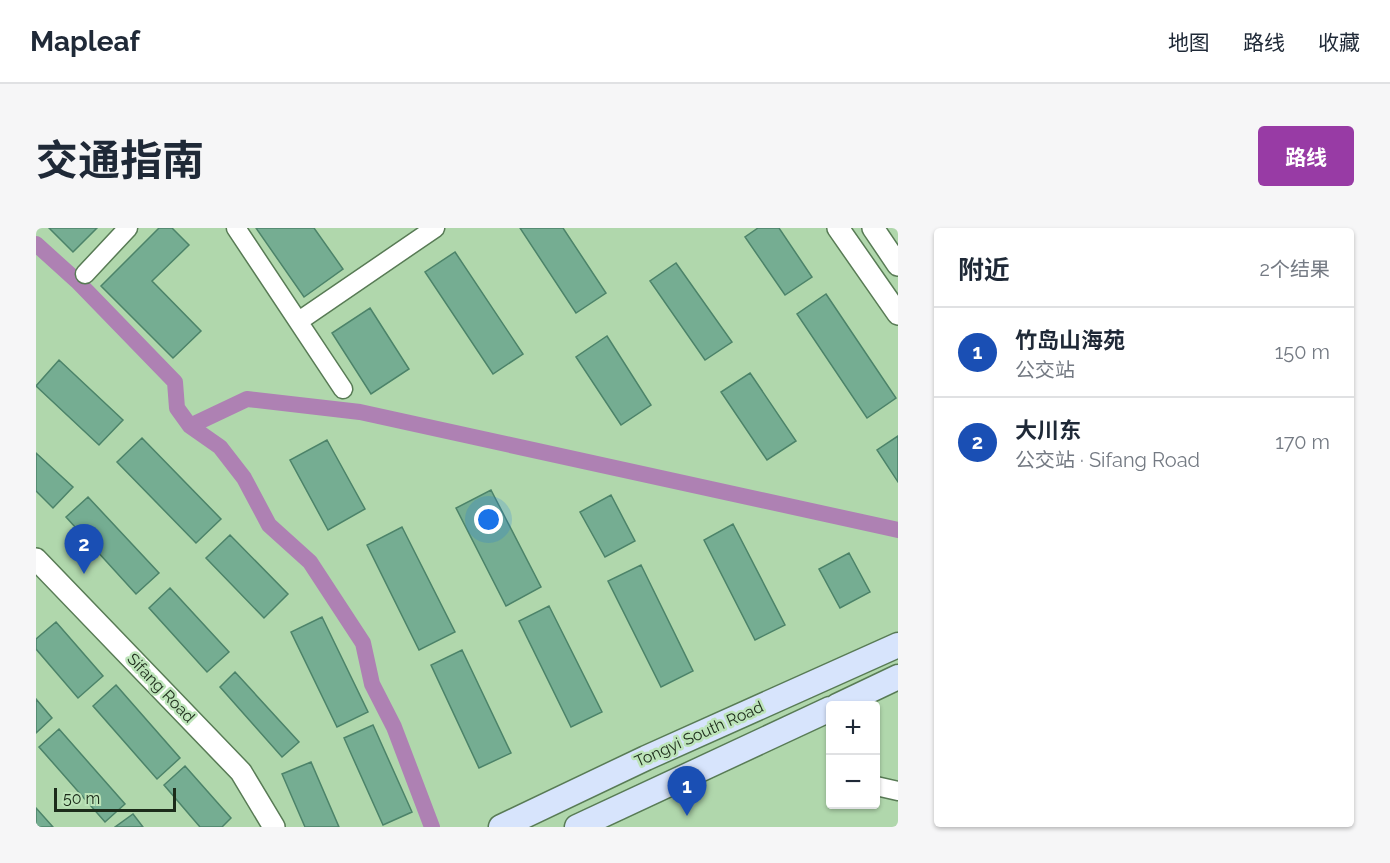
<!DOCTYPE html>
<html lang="zh">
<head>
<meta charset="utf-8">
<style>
  :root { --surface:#fff; --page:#f6f6f7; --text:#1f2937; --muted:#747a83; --line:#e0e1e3; --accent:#983ba5 }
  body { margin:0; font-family:Raleway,"Noto Sans SC",sans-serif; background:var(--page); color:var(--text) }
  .controls { position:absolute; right:18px; bottom:18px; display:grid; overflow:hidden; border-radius:6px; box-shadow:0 2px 4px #0004 }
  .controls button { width:54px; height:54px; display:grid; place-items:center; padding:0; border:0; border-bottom:2px solid var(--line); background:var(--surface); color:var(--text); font:30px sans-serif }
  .scale { position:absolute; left:18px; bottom:15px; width:122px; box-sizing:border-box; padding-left:6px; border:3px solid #1c2b1a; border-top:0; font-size:16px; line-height:21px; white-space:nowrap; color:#1c2b1a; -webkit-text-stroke:4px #bde4b9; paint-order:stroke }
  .you { position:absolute; left:453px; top:292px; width:21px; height:21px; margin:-15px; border:4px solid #fff; border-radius:50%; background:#1a73e8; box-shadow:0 0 0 9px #1a73e833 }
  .badge { display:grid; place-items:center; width:39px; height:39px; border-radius:50%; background:var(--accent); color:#fff; font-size:20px; font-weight:700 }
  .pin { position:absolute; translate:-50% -50px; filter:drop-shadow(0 2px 3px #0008) }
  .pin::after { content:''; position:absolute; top:32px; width:21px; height:18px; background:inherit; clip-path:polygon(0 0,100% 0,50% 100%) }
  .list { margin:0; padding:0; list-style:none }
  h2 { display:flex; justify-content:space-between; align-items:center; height:78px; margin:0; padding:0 24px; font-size:26px }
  h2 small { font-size:20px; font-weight:400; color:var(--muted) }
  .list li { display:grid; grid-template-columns:39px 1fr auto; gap:18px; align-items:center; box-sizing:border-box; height:90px; padding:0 24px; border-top:2px solid var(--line) }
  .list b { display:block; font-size:22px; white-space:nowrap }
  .list p { margin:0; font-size:20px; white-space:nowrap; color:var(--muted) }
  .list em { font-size:20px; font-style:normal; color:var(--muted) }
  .map { position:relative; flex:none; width:862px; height:599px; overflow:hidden; border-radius:6px }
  header { display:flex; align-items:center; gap:36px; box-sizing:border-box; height:84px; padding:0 30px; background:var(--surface); border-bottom:2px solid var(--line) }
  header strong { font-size:28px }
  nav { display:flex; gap:33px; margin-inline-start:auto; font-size:21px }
  .intro { display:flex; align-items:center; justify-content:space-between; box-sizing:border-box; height:144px; padding:0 36px }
  h1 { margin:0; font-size:42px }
  .button { padding:15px 27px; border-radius:6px; background:var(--accent); color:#fff; font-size:21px; font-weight:700 }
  main { display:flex; gap:36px; padding:0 36px }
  aside { flex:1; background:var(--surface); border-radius:6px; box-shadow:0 2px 4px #0004 }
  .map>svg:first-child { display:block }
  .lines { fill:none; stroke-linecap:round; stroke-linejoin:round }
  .canal { stroke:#ae81b3; stroke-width:16 }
  .building { fill:#75ad92; stroke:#4c8369; stroke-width:1.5 }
  .minor-casing { stroke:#587b55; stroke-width:21 }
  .tertiary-casing { stroke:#587b55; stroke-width:24 }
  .secondary-casing { stroke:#587b55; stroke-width:27 }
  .minor { stroke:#fff; stroke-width:18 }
  .tertiary { stroke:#fff; stroke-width:21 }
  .secondary { stroke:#d7e4fc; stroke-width:24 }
  .labels { text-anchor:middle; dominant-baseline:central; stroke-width:5; stroke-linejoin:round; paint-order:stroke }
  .street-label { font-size:16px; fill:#1c2b1a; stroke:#bde4b9 }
</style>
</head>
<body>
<header>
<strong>Mapleaf</strong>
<nav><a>地图</a><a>路线</a><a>收藏</a></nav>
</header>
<div class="intro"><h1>交通指南</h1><a class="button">路线</a></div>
<main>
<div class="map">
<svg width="862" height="599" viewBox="0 0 862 599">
  <rect width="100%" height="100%" fill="#b0d7ac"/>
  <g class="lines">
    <!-- canal -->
    <path class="canal" d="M 0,16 L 41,53 L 139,154 L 141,180 L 154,198 L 184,219 L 208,250 L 233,297 L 274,334 L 327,415 L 336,456 L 358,499 L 396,599
      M 154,198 L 211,171 L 324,184 L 862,302"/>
  </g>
  <!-- building -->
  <path class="building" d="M 13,0 L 61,0 L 37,24 Z
    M 123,0 L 136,0 L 153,17 L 116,53 L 165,103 L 137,130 L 65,58 Z
    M 220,0 L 278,0 L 307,41 L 268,69 Z
    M 484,0 L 527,0 L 570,65 L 540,85 Z
    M 722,0 L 743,0 L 776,49 L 749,67 L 709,9 Z
    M 419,24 L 487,126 L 457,146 L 389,44 Z
    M 640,35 L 696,114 L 669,132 L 614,53 Z
    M 790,66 L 860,170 L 831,190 L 761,86 Z
    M 334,80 L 373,141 L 335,166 L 296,105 Z
    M 571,108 L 615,177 L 585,197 L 540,129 Z
    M 23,132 L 87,192 L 63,217 L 0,158 Z
    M 714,145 L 760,213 L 731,232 L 685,164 Z
    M 862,208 L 862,254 L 841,222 Z
    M 106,210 L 185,291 L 160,315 L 81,234 Z
    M 291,212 L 329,281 L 292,302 L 254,232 Z
    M 0,225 L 37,259 L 17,280 L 0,263 Z
    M 455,262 L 505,359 L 470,378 L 420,280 Z
    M 575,267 L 599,313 L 569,329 L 544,284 Z
    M 52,269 L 123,345 L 100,366 L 30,289 Z
    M 697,296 L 749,397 L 719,412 L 668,312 Z
    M 366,299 L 419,404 L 383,422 L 331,317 Z
    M 194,307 L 252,366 L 228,390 L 170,330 Z
    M 813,325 L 834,364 L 804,380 L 783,341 Z
    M 605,337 L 657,443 L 625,459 L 572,353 Z
    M 134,360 L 193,424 L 171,444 L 113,380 Z
    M 513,378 L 566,484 L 535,499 L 483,393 Z
    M 286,389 L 332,484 L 301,499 L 255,404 Z
    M 20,394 L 67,448 L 42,470 L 0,421 L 0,411 Z
    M 426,422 L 475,525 L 443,540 L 395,437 Z
    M 199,444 L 263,514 L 246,529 L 184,459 Z
    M 80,457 L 144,530 L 121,551 L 57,478 Z
    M 0,471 L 16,490 L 0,505 Z
    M 337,497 L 376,584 L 347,597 L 308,510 Z
    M 23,501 L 89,576 L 69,594 L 3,519 Z
    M 275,534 L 303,599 L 269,599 L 246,546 Z
    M 149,538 L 195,590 L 186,599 L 164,599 L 128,557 Z
    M 0,580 L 17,599 L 0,599 Z
    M 97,586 L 107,599 L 79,599 Z"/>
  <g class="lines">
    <!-- minor casing -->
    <g class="minor-casing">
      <path id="minor" d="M 200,0 L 307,161
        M 49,46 L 92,0
        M 263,93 L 399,0
        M 840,558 L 862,563"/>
    </g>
    <!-- tertiary casing -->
    <g class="tertiary-casing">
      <path id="tertiary" d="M 802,0 L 862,86
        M 837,0 L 862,37
        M 0,331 L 205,544 L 238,599"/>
    </g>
    <!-- secondary casing -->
    <g class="secondary-casing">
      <path id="secondary" d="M 801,478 L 862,449
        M 465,599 L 610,530 L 862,417
        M 541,599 L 794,481"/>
    </g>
    <!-- minor -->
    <use href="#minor" class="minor"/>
    <!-- tertiary -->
    <use href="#tertiary" class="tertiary"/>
    <!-- secondary -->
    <use href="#secondary" class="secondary"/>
  </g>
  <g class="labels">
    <!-- street labels -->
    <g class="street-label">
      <text transform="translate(125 460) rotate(46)">Sifang Road</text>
      <text transform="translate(663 506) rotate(-24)">Tongyi South Road</text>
    </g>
  </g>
</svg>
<div class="controls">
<button>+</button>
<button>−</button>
</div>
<div class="scale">50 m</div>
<div class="you"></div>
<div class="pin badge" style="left:651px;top:588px;background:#1a4fb4">1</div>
<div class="pin badge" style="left:48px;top:346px;background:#1a4fb4">2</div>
</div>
<aside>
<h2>附近<small>2个结果</small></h2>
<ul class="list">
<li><span class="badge" style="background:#1a4fb4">1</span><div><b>竹岛山海苑</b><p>公交站</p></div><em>150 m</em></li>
<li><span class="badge" style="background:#1a4fb4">2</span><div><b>大川东</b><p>公交站 · Sifang Road</p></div><em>170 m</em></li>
</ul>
</aside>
</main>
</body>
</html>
